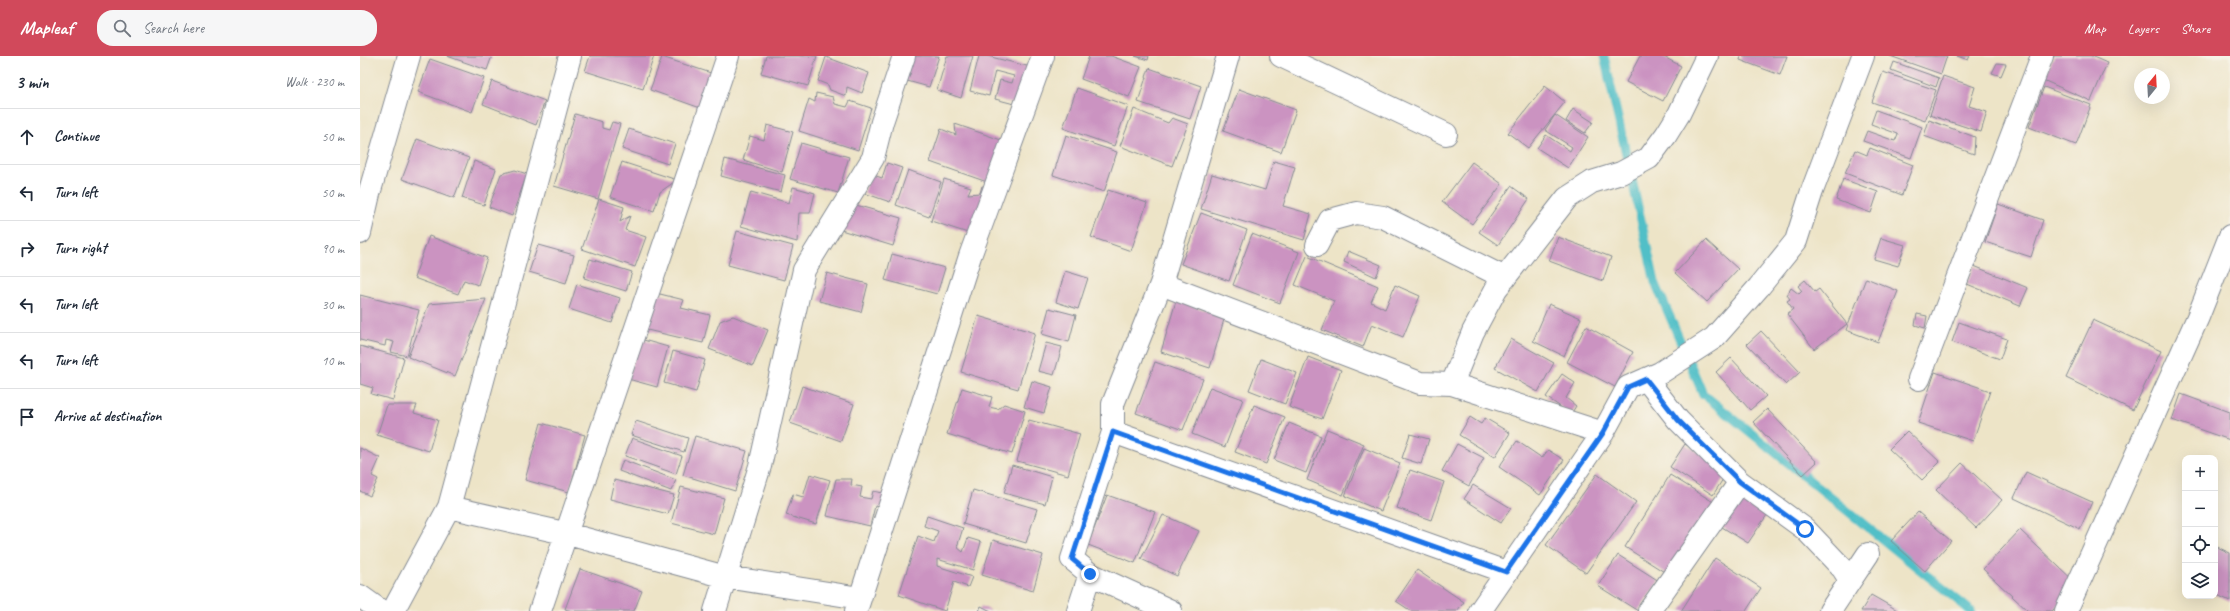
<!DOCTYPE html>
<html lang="en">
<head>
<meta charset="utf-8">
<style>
  :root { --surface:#fff; --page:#f6f6f7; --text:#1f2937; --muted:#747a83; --line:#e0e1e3; --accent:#d1495b }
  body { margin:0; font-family:Caveat,sans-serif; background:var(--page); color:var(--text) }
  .controls { position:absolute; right:12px; bottom:12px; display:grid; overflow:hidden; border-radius:8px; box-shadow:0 4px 16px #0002 }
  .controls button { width:36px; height:36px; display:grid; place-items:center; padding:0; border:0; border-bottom:1px solid var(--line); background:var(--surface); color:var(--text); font:20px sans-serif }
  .compass { position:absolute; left:1774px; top:12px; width:36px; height:36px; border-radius:50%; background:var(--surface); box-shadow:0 4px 16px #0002; rotate:18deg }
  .stop { position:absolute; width:12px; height:12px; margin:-9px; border:3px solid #1a73e8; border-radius:50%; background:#fff }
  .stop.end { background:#1a73e8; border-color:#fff; box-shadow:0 1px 4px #0008 }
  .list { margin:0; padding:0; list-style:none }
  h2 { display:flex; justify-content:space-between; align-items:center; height:52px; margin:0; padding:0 16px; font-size:17px }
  h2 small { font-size:13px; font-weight:400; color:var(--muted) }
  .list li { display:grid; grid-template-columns:26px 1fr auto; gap:12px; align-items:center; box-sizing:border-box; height:56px; padding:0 16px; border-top:1px solid var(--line) }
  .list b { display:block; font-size:15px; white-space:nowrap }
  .list em { font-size:13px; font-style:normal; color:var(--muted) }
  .icon { flex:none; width:22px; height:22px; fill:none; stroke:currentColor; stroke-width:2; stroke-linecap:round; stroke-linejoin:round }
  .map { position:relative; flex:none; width:1870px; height:555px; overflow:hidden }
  header { display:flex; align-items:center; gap:24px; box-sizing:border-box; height:56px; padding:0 20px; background:var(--accent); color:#fff }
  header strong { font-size:19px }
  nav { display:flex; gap:22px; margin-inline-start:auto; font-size:14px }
  .search { width:280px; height:36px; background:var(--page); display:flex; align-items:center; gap:10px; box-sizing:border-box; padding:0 14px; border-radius:16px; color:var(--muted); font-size:15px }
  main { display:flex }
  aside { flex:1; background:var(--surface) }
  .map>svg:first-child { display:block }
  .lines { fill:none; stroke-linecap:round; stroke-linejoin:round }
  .stream { stroke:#51bfc7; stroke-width:9 }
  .building { fill:#cb93c1 }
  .minor-casing { stroke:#848a92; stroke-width:24 }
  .minor { stroke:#fff; stroke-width:22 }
  .route { stroke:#1a73e8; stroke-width:5 }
</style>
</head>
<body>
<header>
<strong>Mapleaf</strong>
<div class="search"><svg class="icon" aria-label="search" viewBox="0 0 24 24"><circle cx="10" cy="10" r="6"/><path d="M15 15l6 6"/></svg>Search here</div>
<nav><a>Map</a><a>Layers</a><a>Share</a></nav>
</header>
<main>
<aside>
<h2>3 min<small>Walk · 230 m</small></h2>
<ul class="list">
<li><svg class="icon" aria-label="ahead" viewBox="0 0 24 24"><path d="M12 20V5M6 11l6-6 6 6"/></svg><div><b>Continue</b></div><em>50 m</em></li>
<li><svg class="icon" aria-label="left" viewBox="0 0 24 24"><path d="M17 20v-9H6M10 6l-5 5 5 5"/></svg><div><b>Turn left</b></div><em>50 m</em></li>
<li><svg class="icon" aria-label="right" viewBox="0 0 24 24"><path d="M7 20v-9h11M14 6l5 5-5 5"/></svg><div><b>Turn right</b></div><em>90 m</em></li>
<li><svg class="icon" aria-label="left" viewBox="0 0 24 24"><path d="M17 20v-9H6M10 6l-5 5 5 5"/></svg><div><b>Turn left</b></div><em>30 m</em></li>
<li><svg class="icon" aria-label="left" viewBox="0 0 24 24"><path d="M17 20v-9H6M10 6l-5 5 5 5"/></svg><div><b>Turn left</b></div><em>10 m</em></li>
<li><svg class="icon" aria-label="arrive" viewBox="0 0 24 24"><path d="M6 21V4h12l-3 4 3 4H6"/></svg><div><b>Arrive at destination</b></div></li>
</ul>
</aside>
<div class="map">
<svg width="1870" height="555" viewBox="0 0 1870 555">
  <rect width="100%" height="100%" fill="#f7f3e8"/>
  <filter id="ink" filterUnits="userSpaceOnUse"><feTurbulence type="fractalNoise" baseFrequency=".025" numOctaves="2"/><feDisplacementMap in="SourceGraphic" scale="8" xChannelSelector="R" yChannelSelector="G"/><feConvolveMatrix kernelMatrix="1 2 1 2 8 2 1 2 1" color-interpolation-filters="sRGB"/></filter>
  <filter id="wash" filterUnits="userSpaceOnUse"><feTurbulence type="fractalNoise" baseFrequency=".012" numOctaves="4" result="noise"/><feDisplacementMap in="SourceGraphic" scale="16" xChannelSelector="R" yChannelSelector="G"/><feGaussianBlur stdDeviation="0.9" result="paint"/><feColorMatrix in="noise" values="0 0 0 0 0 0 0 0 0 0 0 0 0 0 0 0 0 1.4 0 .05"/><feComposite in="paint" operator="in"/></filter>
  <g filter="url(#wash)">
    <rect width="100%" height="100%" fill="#ede4c7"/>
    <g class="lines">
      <!-- stream -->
      <path class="stream" d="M 1244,0 L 1295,226 L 1343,338 L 1611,555"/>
    </g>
    <g id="blocks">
      <!-- building -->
      <path class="building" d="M 87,0 L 132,0 L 127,14 Z
        M 230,0 L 294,0 L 283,33 L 225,15 Z
        M 406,0 L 457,0 L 448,30 L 401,17 Z
        M 547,0 L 579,0 L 569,31 L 540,23 Z
        M 587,0 L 613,0 L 601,42 L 577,34 Z
        M 619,0 L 627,0 L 671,11 L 662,50 L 635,43 L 640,24 L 652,27 L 654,20 L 635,15 L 629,40 L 610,35 Z
        M 729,0 L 751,0 L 781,11 L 769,41 L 721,23 Z
        M 775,0 L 789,0 L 788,4 Z
        M 1280,0 L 1302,0 L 1321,10 L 1303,45 L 1266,26 Z
        M 1381,0 L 1427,0 L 1420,19 L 1380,4 Z
        M 1530,0 L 1587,0 L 1581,18 Z
        M 1597,0 L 1610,0 L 1608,4 Z
        M 1694,0 L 1731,0 L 1747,7 L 1731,45 L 1683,24 Z
        M 302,1 L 357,19 L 346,54 L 290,34 Z
        M 466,1 L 509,17 L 502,37 L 487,31 L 486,40 L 470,34 L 468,29 L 458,25 Z
        M 70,3 L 124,22 L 112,56 L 58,36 Z
        M 1534,6 L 1579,22 L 1576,31 L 1531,14 Z
        M 1637,7 L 1646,8 L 1641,20 L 1632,17 Z
        M 789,12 L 841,30 L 830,63 L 778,46 Z
        M 1523,16 L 1576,34 L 1565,65 L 1512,46 Z
        M 1583,20 L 1615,31 L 1609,50 L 1627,56 L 1621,76 L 1570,59 Z
        M 132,25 L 185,45 L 176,69 L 123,48 Z
        M 1185,30 L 1205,46 L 1168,92 L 1148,77 Z
        M 1684,31 L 1731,49 L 1716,89 L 1669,71 Z
        M 717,32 L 768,50 L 754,90 L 703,72 Z
        M 879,33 L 936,54 L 921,96 L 863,75 Z
        M 456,37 L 473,41 L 475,48 L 487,51 L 490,45 L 511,52 L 498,94 L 439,75 L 449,43 L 455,46 Z
        M 774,53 L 808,67 L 812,62 L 828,68 L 812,110 L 760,90 Z
        M 1213,53 L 1233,66 L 1225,77 L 1206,65 Z
        M 1516,54 L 1562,71 L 1551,102 L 1503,85 L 1507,75 L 1535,85 L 1538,78 L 1511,68 Z
        M 215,58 L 242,66 L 242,72 L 249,74 L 252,66 L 260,68 L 238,143 L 194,130 Z
        M 1195,59 L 1228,81 L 1208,112 L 1177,92 L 1186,79 L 1210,95 L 1212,91 L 1185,74 Z
        M 1569,64 L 1615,81 L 1614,98 L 1564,80 Z
        M 595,68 L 644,85 L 630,127 L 570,106 L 581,73 L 596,79 Z
        M 407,69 L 433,76 L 422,116 L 383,104 L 390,80 L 404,84 Z
        M 269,73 L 315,88 L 308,108 L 262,93 Z
        M 706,79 L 757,96 L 744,136 L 693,119 Z
        M 57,83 L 109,102 L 94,142 L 42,123 Z
        M 441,87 L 489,101 L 478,137 L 430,123 Z
        M 1510,92 L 1553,109 L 1542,139 L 1485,117 L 1495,94 L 1507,99 Z
        M 365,103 L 425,119 L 421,136 L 361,120 Z
        M 114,105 L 136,113 L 124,149 L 102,142 Z
        M 914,105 L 935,111 L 923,150 L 951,158 L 944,184 L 841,153 L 852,118 L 905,134 Z
        M 262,106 L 317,124 L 300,136 L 294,155 L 250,141 Z
        M 1112,106 L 1142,128 L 1112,168 L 1082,146 Z
        M 527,107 L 542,112 L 530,146 L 504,137 L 511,118 L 522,122 Z
        M 155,114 L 167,118 L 152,160 L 129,151 L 141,118 Z
        M 548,114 L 581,126 L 569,161 L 536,149 Z
        M 584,123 L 611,131 L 608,138 L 620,137 L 622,130 L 629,132 L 614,179 L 571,165 Z
        M 1483,123 L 1518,136 L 1511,157 L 1476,144 Z
        M 1151,130 L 1169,143 L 1138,189 L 1119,176 Z
        M 433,131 L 455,137 L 450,157 L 439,157 L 437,186 L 381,170 L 391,136 L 429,147 Z
        M 748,134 L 787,147 L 771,195 L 731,181 Z
        M 239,143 L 264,151 L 260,166 L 270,160 L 265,174 L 286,181 L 275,211 L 222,193 Z
        M 489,147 L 541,162 L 533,190 L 481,174 Z
        M 1638,148 L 1683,164 L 1671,201 L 1625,186 Z
        M 841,157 L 887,174 L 869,225 L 821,208 Z
        M 377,175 L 433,190 L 424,224 L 368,209 Z
        M 892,178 L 939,196 L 920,247 L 873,229 Z
        M 69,180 L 127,202 L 118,229 L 104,224 L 98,238 L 54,222 Z
        M 1198,181 L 1251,201 L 1243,225 L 1189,205 Z
        M 1521,182 L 1545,189 L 1538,210 L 1514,203 Z
        M 1346,184 L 1378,213 L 1347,246 L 1315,217 Z
        M 178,189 L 214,199 L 206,227 L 169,216 Z
        M 988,195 L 1021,209 L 1016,221 L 984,206 Z
        M 532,198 L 585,212 L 577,238 L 525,224 Z
        M 947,200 L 1018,230 L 1011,246 L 1025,253 L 1035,229 L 1060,240 L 1043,281 L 1012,268 L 1003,291 L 962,274 L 974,245 L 935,229 Z
        M 230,203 L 272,216 L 266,235 L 224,222 Z
        M 1614,210 L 1668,232 L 1660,250 L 1607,228 Z
        M 705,215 L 728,222 L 718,253 L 696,246 Z
        M 467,217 L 508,228 L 501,256 L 459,245 Z
        M 1506,222 L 1538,235 L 1518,286 L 1486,274 Z
        M 1445,224 L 1455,236 L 1459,233 L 1487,268 L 1454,293 L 1427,258 L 1433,253 L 1427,245 L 1430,243 L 1427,239 L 1431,232 L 1439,238 L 1442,235 L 1438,230 Z
        M 217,228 L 260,242 L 252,267 L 209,253 Z
        M 296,237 L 324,244 L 321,252 L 350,259 L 343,287 L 287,274 Z
        M 0,239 L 59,254 L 47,300 L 31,296 L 34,286 L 26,284 L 25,290 L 0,284 Z
        M 126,243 L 95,320 L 48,301 L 69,248 Z
        M 816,245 L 865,260 L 850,312 L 801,296 Z
        M 1189,248 L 1221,262 L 1204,300 L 1173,285 Z
        M 689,252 L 716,259 L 709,286 L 682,278 Z
        M 1557,258 L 1567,260 L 1565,272 L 1555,269 Z
        M 373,260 L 408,274 L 393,310 L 349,293 L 360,265 Z
        M 618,260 L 675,277 L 658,333 L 601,316 Z
        M 1733,264 L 1801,295 L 1773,354 L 1706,322 Z
        M 1599,266 L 1647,283 L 1640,303 L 1592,286 Z
        M 1226,270 L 1273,296 L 1255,331 L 1207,306 Z
        M 1401,275 L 1440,316 L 1426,329 L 1387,288 Z
        M 280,283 L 308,291 L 297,331 L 268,323 Z
        M 1151,283 L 1194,307 L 1178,336 L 1135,312 Z
        M 686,287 L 702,291 L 694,319 L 678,315 Z
        M 0,290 L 44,302 L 33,344 L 11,338 L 13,332 L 0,328 Z
        M 313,295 L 345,304 L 336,336 L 304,327 Z
        M 948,301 L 981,314 L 962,363 L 929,351 Z
        M 1371,302 L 1406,340 L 1390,354 L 1356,316 Z
        M 901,303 L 937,317 L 925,348 L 889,334 Z
        M 795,306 L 843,323 L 823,374 L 776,357 Z
        M 1575,316 L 1630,335 L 1613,385 L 1558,367 Z
        M 1202,318 L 1215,327 L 1206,342 L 1216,350 L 1211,358 L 1186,341 Z
        M 672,325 L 692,331 L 684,357 L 664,351 Z
        M 442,330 L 494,348 L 481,385 L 430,367 Z
        M 850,331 L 883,343 L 865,391 L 832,378 Z
        M 602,332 L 632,341 L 629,351 L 638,353 L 644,348 L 665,355 L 652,398 L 587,378 Z
        M 1821,338 L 1870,356 L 1870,384 L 1812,364 Z
        M 27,349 L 57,349 L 54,357 L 78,364 L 69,395 L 17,379 Z
        M 894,349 L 925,361 L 906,408 L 875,396 Z
        M 1407,353 L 1457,406 L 1443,419 L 1393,366 Z
        M 1110,361 L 1121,368 L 1125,362 L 1150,377 L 1135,401 L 1099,379 Z
        M 669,364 L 720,378 L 708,419 L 657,405 Z
        M 276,365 L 328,382 L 324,396 L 271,379 Z
        M 181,367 L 225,379 L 209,436 L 165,424 Z
        M 929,367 L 961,380 L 946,417 L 914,404 Z
        M 967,373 L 1004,388 L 983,439 L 947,424 Z
        M 1547,375 L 1580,406 L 1562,424 L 1529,393 Z
        M 1050,378 L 1069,383 L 1061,408 L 1042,402 Z
        M 335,380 L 387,395 L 375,435 L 323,419 Z
        M 272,382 L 322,400 L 316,418 L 265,400 Z
        M 1157,385 L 1182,402 L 1188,394 L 1204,404 L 1180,439 L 1139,411 Z
        M 1097,388 L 1124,402 L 1109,430 L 1082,415 Z
        M 1325,388 L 1368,415 L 1353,439 L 1310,411 Z
        M 0,392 L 20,402 L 12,420 L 18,423 L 10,440 L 0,435 Z
        M 1004,392 L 1040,407 L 1021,455 L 985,440 Z
        M 263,404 L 316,424 L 311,435 L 259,415 Z
        M 1602,407 L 1642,444 L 1616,472 L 1576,434 Z
        M 652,409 L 692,421 L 685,448 L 644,437 Z
        M 1050,414 L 1084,426 L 1071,464 L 1037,452 Z
        M 1666,416 L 1732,446 L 1720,473 L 1654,442 Z
        M 450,418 L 470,424 L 456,468 L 426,459 L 433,438 L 443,441 Z
        M 1237,418 L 1276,446 L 1226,517 L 1186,489 Z
        M 1310,419 L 1355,447 L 1309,519 L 1265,491 Z
        M 476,423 L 492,423 L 491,429 L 502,431 L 500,441 L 511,443 L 513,435 L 528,438 L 524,453 L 515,450 L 510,470 L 467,460 Z
        M 254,424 L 314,439 L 308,458 L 250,443 Z
        M 1113,429 L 1151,452 L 1141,467 L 1104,443 Z
        M 321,431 L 364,442 L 354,478 L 311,467 Z
        M 613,434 L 677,453 L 666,487 L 603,468 Z
        M 747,439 L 795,456 L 775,507 L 728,489 Z
        M 1383,439 L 1409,456 L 1388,487 L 1362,471 Z
        M 1558,456 L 1591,485 L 1565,515 L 1531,485 Z
        M 803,459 L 839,475 L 817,520 L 781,503 Z
        M 567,460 L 603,472 L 597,491 L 603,496 L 608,482 L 621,486 L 613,514 L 577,503 L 577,510 L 612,521 L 608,531 L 594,526 L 585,555 L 539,539 L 558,480 L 574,486 L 578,475 L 564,470 Z
        M 1660,474 L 1717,528 L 1692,555 L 1668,555 L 1623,513 Z
        M 633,484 L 683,499 L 673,535 L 622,519 Z
        M 1855,490 L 1870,497 L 1870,545 L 1855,538 Z
        M 1258,499 L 1299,525 L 1278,555 L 1238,530 Z
        M 1355,502 L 1401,532 L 1386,555 L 1321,555 Z
        M 220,513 L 282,535 L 274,555 L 212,555 L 205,553 Z
        M 1057,514 L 1104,546 L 1097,555 L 1051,555 L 1036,545 Z
        M 1511,539 L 1539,555 L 1501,555 Z
        M 621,550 L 631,555 L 619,555 Z"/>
    </g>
  </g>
  <g filter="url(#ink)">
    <use href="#blocks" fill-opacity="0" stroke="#848a92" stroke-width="1"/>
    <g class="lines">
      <!-- minor casing -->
      <g class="minor-casing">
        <path id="minor" d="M 921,0 L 1086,78
          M 0,177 L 9,138 L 49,0
          M 957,189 L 970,164 L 996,157 L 1023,161 L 1145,222
          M 801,228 L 1060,327 L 1092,328 L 1243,377
          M 1286,323 L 1318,364 L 1380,426 L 1445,473 L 1483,513 L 1490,524
          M 1559,323 L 1682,0
          M 1092,328 L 1113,276 L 1136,233 L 1207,142 L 1232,126 L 1261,117 L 1289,102 L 1306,79 L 1319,58 L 1347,0
          M 753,376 L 1146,516
          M 89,451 L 204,477 L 366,521 L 500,542
          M 0,540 L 21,555
          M 33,555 L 89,451 L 210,0
          M 180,555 L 368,0
          M 355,555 L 400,410 L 444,214 L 513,102 L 522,66 L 544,0
          M 496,555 L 610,200 L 683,0
          M 718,555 L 730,518
          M 811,555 L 730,518 L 712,503 L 753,376 L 753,348 L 801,228 L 868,0
          M 1120,555 L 1243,377 L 1268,331 L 1300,317 L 1354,282 L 1399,231 L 1436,185 L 1452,135 L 1503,0
          M 1289,555 L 1380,426
          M 1470,555 L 1508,498
          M 1706,555 L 1838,261 L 1870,180"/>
      </g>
      <!-- minor -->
      <use href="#minor" class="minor"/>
    </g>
  </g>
  <g class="lines" filter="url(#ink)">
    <!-- route -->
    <path class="route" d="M 730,518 L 712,503 L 753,376 L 1146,516 L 1243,377 L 1268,331 L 1286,323 L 1318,364 L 1380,426 L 1445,473"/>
  </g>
</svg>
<div class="controls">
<button>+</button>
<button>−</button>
<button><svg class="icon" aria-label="locate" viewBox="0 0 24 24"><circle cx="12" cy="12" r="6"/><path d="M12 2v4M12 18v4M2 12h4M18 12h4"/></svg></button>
<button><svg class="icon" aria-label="layers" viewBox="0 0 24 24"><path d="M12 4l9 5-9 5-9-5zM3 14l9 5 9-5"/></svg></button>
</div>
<svg class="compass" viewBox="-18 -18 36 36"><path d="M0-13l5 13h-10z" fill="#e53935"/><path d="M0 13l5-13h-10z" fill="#747a83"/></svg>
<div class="stop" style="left:1445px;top:473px"></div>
<div class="stop end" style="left:730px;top:518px"></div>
</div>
</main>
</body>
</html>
